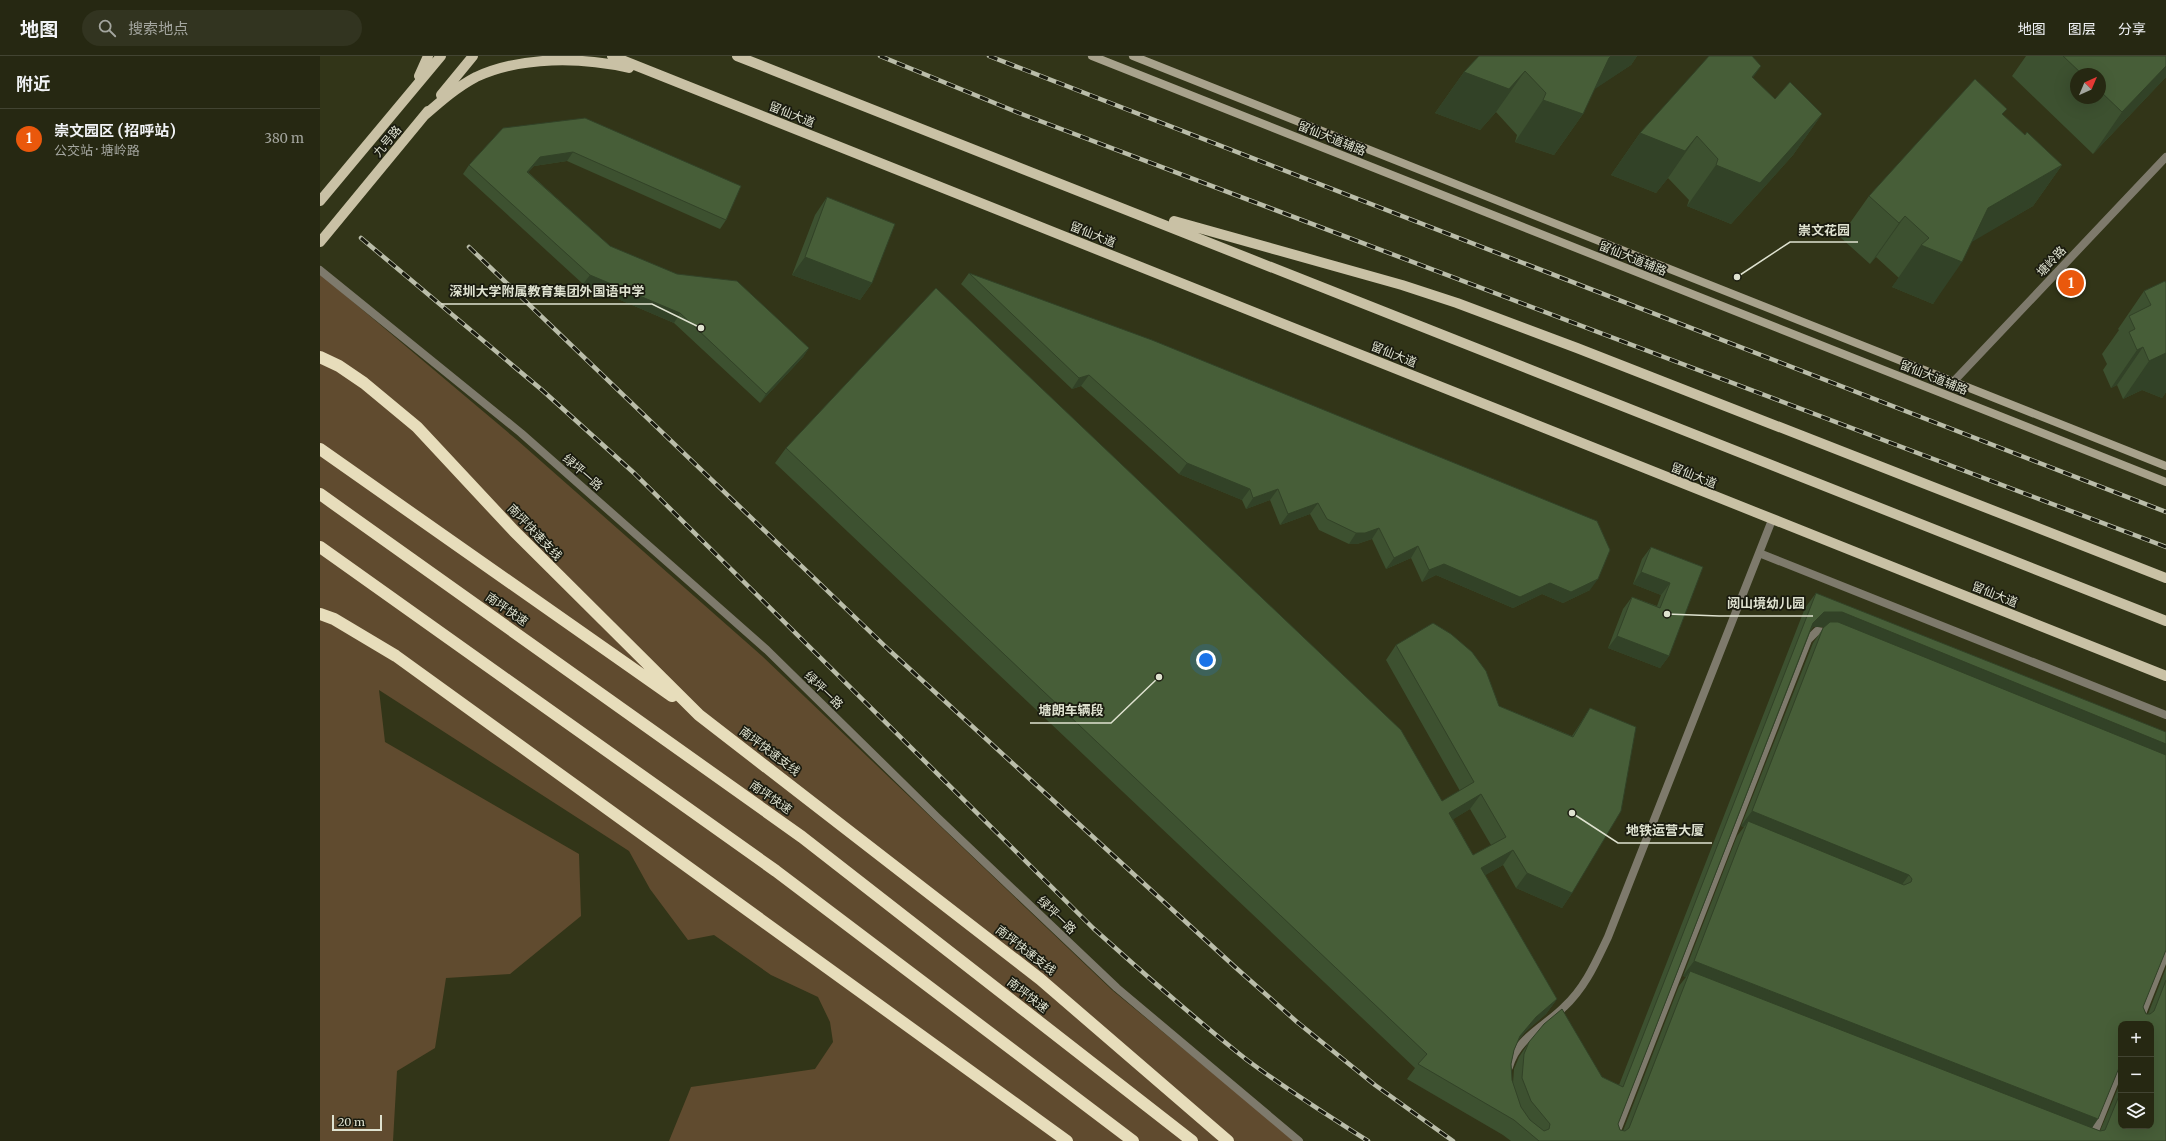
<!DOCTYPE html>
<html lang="zh">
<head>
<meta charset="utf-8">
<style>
  :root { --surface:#262812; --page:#323420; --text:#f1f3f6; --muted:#a4a69f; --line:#424432; --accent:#ea580c }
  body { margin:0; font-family:Merriweather,"Noto Sans SC",serif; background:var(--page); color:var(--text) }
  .controls { position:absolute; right:12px; bottom:12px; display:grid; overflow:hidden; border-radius:8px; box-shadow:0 4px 16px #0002 }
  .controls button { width:36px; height:36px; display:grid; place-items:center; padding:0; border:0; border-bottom:1px solid var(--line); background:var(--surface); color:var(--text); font:20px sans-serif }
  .compass { position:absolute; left:1750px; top:12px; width:36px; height:36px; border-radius:50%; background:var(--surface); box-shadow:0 4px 16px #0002; rotate:44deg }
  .scale { position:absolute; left:12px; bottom:10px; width:50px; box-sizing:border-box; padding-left:4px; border:2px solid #dfe2d0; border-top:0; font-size:11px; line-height:14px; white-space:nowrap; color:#dfe2d0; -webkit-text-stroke:3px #1a1b0f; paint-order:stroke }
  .you { position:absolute; left:886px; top:604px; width:14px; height:14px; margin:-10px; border:3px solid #fff; border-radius:50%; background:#1a73e8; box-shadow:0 0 0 6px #1a73e833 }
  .badge { display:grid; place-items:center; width:26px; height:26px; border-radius:50%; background:var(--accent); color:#fff; font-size:13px; font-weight:700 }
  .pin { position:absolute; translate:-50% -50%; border:2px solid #fff; box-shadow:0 1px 4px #0006 }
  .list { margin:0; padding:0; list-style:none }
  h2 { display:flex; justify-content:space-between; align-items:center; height:52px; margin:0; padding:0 16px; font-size:17px }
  h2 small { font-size:13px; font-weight:400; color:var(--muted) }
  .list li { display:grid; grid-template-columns:26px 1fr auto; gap:12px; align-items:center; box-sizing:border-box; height:60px; padding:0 16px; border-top:1px solid var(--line) }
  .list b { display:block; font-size:15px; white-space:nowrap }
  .list p { margin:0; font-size:13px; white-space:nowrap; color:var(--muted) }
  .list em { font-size:13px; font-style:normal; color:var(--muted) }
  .icon { flex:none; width:22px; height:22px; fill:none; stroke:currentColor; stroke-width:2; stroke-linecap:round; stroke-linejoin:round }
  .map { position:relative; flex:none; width:1846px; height:1085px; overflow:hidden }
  header { display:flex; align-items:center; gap:24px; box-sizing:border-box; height:56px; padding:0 20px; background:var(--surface); border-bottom:1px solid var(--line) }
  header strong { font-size:19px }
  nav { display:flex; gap:22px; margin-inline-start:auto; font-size:14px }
  .search { width:280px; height:36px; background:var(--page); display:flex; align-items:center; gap:10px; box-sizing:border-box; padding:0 14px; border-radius:22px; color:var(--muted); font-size:15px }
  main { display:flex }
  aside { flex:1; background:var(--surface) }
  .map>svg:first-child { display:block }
  .green { fill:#604b2f }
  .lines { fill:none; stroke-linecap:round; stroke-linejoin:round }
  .street { stroke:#7e7a6c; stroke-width:8 }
  .secondary { stroke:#a8a28c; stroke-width:8 }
  .primary { stroke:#c9c1a5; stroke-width:10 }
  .highway { stroke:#e7ddbb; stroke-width:12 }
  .rail-casing { stroke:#babda9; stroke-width:4.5 }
  .rail { stroke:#1a1b0f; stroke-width:3; stroke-dasharray:9; stroke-linecap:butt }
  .wall { fill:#3d5130; fill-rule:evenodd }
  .shaded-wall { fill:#324227 }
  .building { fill:#475e38; stroke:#324227; fill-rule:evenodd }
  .labels { text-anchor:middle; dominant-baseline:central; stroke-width:3.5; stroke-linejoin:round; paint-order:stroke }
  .street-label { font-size:12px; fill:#dfe2d0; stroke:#1a1b0f }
  .leader { fill:none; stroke:#dfe2d0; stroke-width:1.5 }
  .callout-dot { fill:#dfe2d0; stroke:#1a1b0f; stroke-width:1.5 }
  .callout-label { font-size:13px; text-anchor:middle; font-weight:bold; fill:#dfe2d0; stroke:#1a1b0f; stroke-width:3.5; stroke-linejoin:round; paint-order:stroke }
</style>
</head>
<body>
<header>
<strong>地图</strong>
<div class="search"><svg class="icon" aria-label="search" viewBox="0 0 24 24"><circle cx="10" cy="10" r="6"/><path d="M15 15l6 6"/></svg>搜索地点</div>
<nav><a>地图</a><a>图层</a><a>分享</a></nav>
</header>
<main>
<aside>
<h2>附近<small></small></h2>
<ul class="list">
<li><span class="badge">1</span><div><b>崇文园区 (招呼站)</b><p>公交站 · 塘岭路</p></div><em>380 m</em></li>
</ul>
</aside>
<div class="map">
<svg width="1846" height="1085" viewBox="0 0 1846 1085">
  <rect width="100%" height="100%" fill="#323518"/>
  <!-- green -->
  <path class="green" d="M 0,218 L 197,384 L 442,600 L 792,934 L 975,1085 L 349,1085 L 371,1031 L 495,1013 L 513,986 L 510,966 L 498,941 L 451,919 L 394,879 L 368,884 L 330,833 L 309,795 L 59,634 L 65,686 L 259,798 L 261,860 L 190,918 L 126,922 L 115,992 L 77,1015 L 73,1085 L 0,1085 Z"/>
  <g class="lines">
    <!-- street -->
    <path class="street" d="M 0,214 L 201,377 L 447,594 L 617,761 L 797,932 L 979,1085
      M 1634,325 L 1846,101
      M 1439,497 L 1846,659
      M 1818,968 L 1846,897
      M 1189,1011 C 1197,982 1224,971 1244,951 C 1265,932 1276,906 1288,881 L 1452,464
      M 1293,1085 L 1488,584 L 1497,575 L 1510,577
      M 1771,1085 L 1801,1010"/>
    <!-- secondary -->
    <path class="secondary" d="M 772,0 L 1846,426
      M 813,0 L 1846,410"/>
    <!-- primary -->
    <path class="primary" d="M 292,0 L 1846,620
      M 417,0 L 1846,565
      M 99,20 L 108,0
      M 121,39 L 153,0
      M 105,59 C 121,45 137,31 156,21 C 202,0 261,1 309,12
      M 0,145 L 121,0
      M 854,165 L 1082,229 L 1137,247 L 1257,292 L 1846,522
      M 0,186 L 108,55"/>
    <!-- highway -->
    <path class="highway" d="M 0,301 L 19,310 L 44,327 L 97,371 L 194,475 L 379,659 L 720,923 L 908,1085
      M 0,393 L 352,640
      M 0,438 L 482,781 L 872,1085
      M 0,491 L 456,815 L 813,1085
      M 0,558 L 14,563 L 76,600 L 747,1085"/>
    <!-- rail casing -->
    <g class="rail-casing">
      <path id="rail" d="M 560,0 L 699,57 L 1846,491
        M 669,0 L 1846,456
        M 41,182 L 222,334 L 314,417 L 773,872 C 823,917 874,962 927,1004 C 966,1033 1007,1059 1048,1085
        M 149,191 L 569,594 L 915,911 L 977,966 L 1055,1029 L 1133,1085"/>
    </g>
    <!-- rail -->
    <use href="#rail" class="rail"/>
  </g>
  <!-- wall -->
  <path class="wall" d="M 1159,0 L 1317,0 L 1311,9 L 1274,33 L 1263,58 L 1234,99 L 1195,86 L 1197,79 L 1176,56 L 1160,74 L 1115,57 L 1144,16 Z
    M 1706,0 L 1846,0 L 1846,21 L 1773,98 L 1692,20 ZM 1756,18 L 1780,18 L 1780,42 L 1756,42 Z
    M 1455,43 L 1502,58 L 1473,99 L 1411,168 L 1367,150 L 1369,144 L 1348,122 L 1336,137 L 1291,119 L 1320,77 Z
    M 1683,59 L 1705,79 L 1742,109 L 1713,150 L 1652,185 L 1613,248 L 1572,231 L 1579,222 L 1556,201 L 1550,208 L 1520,181 L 1549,140 Z
    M 183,72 L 421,130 L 406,164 L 400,173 L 247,105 L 214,110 L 208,116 L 290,190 L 489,292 L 483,301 L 440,347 L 354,267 L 263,228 L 143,118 L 149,109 Z
    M 507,141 L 552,227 L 540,244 L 472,219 L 495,159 Z
    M 649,217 L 1270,534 L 1243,547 L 1222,538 L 1193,552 L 1116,519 L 1102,526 L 1091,502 L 1066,513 L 1052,483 L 1037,488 L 1029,488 L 999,474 L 990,458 L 960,469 L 950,444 L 926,453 L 922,444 L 859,418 L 761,330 L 752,333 L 641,228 Z
    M 1846,227 L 1846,336 L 1842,342 L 1822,334 L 1803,343 L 1797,329 L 1791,332 L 1783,314 L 1787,308 L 1782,298 L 1799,274 L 1798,273 L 1824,235 Z
    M 466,392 L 1122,745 L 1140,735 L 1066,604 L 1076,589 L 1179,650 L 1252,680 L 1260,668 L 1270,652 L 1252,837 L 1242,852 L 1196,832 L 1183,809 L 1165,819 L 1237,943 L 1226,958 L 1205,976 L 1198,985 L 1194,994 L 1191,1008 L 1192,1024 L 1193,1027 L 1194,1013 L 1199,1001 L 1209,986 L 1299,1029 L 1485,552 L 1496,537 L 1823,951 L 1826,958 L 1828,958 L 1846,912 L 1846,1085 L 1191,1085 L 1183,1079 L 1087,1023 L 1095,1012 L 455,407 ZM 1493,571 L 1504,571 L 1493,587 L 1421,770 L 1424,771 L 1417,780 L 1363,920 L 1366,921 L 1359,930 L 1303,1075 L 1300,1074 L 1298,1068 L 1491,574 ZM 1150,753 L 1171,789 L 1153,799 L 1133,763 ZM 1801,968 L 1831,968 L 1801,1070 L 1801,1025 L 1780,1075 L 1772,1072 Z
    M 1331,491 L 1383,511 L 1349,600 L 1340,612 L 1288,592 L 1303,553 L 1312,541 L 1337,550 L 1341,539 L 1313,528 L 1322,503 Z"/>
  <!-- shaded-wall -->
  <path class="shaded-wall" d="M 1291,0 L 1317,0 L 1311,9 L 1260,43 L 1289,2 Z
    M 1441,10 L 1413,51 L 1432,21 Z
    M 1846,10 L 1846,21 L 1773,98 L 1802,56 Z
    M 1205,15 L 1176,56 L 1160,74 L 1115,57 L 1144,16 Z
    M 1223,44 L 1263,58 L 1234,99 L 1195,86 Z
    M 1502,58 L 1473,99 L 1411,168 L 1367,150 L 1396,109 Z
    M 1320,77 L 1377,80 L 1348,122 L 1336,137 L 1291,119 Z
    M 253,96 L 247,105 L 214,110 L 201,125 L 207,116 L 220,101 Z
    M 1742,109 L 1713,150 L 1640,193 L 1668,152 Z
    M 1585,160 L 1556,201 L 1550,208 L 1579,167 Z
    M 1601,189 L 1642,206 L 1613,248 L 1572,231 Z
    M 485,201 L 552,227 L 540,244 L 472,219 Z
    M 270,219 L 360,257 L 354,267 L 263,228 Z
    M 1823,291 L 1797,329 L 1791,332 L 1817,294 Z
    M 489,292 L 483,301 L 440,347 L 446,338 Z
    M 1846,297 L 1846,336 L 1842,342 L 1822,334 L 1803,343 L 1829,305 Z
    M 769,319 L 761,330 L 752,333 L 759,322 Z
    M 867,407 L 930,433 L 922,444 L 859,418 Z
    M 958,433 L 950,444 L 926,453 L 933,442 Z
    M 998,447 L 990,458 L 960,469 L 968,458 Z
    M 1059,472 L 1052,483 L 1037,488 L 1029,488 L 1036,477 Z
    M 1098,490 L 1091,502 L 1066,513 L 1074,502 Z
    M 1124,508 L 1230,527 L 1278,523 L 1270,534 L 1243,547 L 1222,538 L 1193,552 L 1116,519 L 1102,526 L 1109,514 Z
    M 1321,516 L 1350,527 L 1341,539 L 1313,528 Z
    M 1504,556 L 1522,556 L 1846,688 L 1846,707 L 1511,571 L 1493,571 L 1483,582 L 1493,567 Z
    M 1297,580 L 1349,600 L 1340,612 L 1288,592 Z
    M 1161,738 L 1150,753 L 1119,772 L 1129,757 Z
    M 1432,755 L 1589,819 L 1578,834 L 1428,765 L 1424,771 L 1421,770 Z
    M 1193,794 L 1183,809 L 1150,828 L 1161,812 Z
    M 1207,817 L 1252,837 L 1242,852 L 1196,832 Z
    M 1374,905 L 1778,1063 L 1768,1078 L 1370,915 L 1366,921 L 1363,920 Z
    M 1237,943 L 1226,958 L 1205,976 L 1190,995 L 1200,980 L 1216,961 Z"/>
  <!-- building -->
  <path class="building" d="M 1159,0 L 1291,0 L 1289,2 L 1263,58 L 1223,44 L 1226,37 L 1205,15 L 1189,33 L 1144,16 Z
    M 1389,0 L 1432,0 L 1441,10 L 1432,21 L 1455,43 L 1470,26 L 1502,58 L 1440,127 L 1396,109 L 1398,103 L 1377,80 L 1365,95 L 1320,77 Z
    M 1743,0 L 1846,0 L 1846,10 L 1802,56 L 1780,35 L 1780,18 L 1762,18 Z
    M 1655,23 L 1687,53 L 1682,58 L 1705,79 L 1707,76 L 1742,109 L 1668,152 L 1642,206 L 1601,189 L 1609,182 L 1585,160 L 1579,167 L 1549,140 Z
    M 265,62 L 421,130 L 406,164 L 253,96 L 220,101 L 207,116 L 290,190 L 357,218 L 417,225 L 489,292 L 446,338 L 360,257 L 270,219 L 149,109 L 183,72 Z
    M 507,141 L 575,168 L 552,227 L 485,201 Z
    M 649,217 L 832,284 L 1277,465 L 1290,494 L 1278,523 L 1251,536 L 1230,527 L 1200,541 L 1124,508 L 1109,514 L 1098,490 L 1074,502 L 1059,472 L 1045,477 L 1036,477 L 1007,463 L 998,447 L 968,458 L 958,433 L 933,442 L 930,433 L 867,407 L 769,319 L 759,322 Z
    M 1845,225 L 1846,227 L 1846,297 L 1829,305 L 1823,291 L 1817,294 L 1809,276 L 1815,273 L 1809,260 L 1831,249 L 1824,235 Z
    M 616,232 L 1081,674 L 1122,745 L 1154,726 L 1076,589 L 1113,567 L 1131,578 L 1152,596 L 1166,615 L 1179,650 L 1253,681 L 1270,652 L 1316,671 L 1301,755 L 1252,837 L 1207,817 L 1193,794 L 1161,812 L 1237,943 L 1216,961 L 1200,980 L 1194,994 L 1191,1008 L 1192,1024 L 1201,1051 L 1210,1064 L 1224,1075 L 1229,1073 L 1230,1068 L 1211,1045 L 1202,1022 L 1204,998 L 1209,986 L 1224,968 L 1242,953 L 1282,1021 L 1303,1031 L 1496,537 L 1846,676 L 1846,688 L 1522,556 L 1504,556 L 1493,567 L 1298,1068 L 1300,1074 L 1305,1075 L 1309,1072 L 1370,915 L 1780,1075 L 1785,1074 L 1801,1035 L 1801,1070 L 1831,1070 L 1831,968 L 1801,968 L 1801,1007 L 1778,1063 L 1374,905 L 1428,765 L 1584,829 L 1591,826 L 1592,823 L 1589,819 L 1432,755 L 1503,572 L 1510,566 L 1518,566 L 1846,699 L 1846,894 L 1823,951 L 1826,958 L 1830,958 L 1834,955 L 1846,924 L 1846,1085 L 1219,1085 L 1194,1064 L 1098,1008 L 1107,998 L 466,392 ZM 1161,738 L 1186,781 L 1153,799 L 1129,757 Z
    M 1331,491 L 1383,511 L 1349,600 L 1297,580 L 1312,541 L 1340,552 L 1350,527 L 1321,516 Z"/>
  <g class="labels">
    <!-- street labels -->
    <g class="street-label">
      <text transform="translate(472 58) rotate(22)">留仙大道</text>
      <text transform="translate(1012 82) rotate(22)">留仙大道辅路</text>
      <text transform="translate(67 85) rotate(-50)">九号路</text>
      <text transform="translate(773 178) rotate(22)">留仙大道</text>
      <text transform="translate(1313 202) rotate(22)">留仙大道辅路</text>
      <text transform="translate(1731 205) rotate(-47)">塘岭路</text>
      <text transform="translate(1074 298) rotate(22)">留仙大道</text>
      <text transform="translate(1614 321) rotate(22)">留仙大道辅路</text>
      <text transform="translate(263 416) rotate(41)">绿坪一路</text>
      <text transform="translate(1374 419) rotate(22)">留仙大道</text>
      <text transform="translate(215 476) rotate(46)">南坪快速支线</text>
      <text transform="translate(1675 538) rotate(22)">留仙大道</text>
      <text transform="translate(187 553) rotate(35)">南坪快速</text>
      <text transform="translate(504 634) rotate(44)">绿坪一路</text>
      <text transform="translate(450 695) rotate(37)">南坪快速支线</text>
      <text transform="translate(451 741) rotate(35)">南坪快速</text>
      <text transform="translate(737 859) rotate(44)">绿坪一路</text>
      <text transform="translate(706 894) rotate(38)">南坪快速支线</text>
      <text transform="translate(708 939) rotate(38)">南坪快速</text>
    </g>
  </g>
  <!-- callouts -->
  <path class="leader" d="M1417 221L1470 186H1538M381 272L332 248H121M1347 558L1399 560H1493M839 621L791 667H710M1252 757L1298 787H1392"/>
  <g class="callout-dot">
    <circle cx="1417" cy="221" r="4"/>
    <circle cx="381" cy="272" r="4"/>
    <circle cx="1347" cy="558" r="4"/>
    <circle cx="839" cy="621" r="4"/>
    <circle cx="1252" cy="757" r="4"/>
  </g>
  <g class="callout-label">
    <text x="1504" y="179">崇文花园</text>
    <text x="227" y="240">深圳大学附属教育集团外国语中学</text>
    <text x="1446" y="552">阅山境幼儿园</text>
    <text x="751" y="659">塘朗车辆段</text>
    <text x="1345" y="779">地铁运营大厦</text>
  </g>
</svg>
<div class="controls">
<button>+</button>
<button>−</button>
<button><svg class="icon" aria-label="layers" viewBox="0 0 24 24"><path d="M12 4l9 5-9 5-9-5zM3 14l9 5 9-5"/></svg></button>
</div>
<svg class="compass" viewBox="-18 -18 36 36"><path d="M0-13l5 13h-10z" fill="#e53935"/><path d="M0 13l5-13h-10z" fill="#a4a69f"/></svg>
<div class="scale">20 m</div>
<div class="you"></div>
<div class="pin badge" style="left:1751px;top:227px">1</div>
</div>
</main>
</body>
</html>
